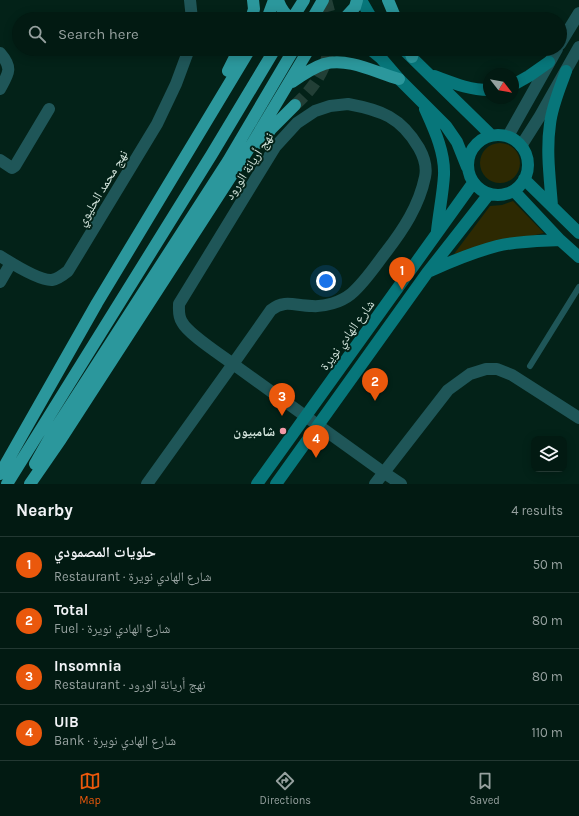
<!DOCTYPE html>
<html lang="en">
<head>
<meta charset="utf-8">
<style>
  :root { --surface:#021a12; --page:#102720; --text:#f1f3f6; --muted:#96a19f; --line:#233832; --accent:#ea580c }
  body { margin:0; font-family:Karla,"Noto Naskh Arabic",sans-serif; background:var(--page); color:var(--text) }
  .controls { position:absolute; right:12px; bottom:12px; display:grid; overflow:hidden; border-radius:8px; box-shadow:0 2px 10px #0003 }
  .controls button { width:36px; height:36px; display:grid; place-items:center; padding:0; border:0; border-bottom:1px solid var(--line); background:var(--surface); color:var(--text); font:20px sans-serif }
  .compass { position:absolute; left:483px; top:68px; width:36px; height:36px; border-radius:50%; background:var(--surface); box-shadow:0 2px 10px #0003; rotate:121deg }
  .you { position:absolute; left:326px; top:281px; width:14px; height:14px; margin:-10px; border:3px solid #fff; border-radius:50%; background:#1a73e8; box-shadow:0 0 0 6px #1a73e833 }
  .badge { display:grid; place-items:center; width:26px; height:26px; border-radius:50%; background:var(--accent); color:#fff; font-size:13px; font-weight:700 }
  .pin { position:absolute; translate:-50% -33px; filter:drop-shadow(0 1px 2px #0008) }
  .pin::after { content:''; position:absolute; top:21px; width:14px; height:12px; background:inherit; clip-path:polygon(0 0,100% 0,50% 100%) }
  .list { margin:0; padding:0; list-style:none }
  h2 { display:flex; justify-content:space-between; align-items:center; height:52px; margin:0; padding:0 16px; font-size:17px }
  h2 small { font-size:13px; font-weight:400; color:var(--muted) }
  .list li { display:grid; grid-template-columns:26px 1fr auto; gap:12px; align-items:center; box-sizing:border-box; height:56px; padding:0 16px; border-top:1px solid var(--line) }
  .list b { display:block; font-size:15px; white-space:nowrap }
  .list p { margin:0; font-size:13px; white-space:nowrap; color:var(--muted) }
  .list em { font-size:13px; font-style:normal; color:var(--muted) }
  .icon { flex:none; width:22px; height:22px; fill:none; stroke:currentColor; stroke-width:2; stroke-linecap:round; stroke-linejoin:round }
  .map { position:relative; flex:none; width:579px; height:484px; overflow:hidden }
  .search { position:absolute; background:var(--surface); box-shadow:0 2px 10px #0003; left:12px; right:12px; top:12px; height:44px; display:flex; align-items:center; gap:10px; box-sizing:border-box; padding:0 14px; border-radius:22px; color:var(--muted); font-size:15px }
  .sheet { height:276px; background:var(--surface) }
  nav { display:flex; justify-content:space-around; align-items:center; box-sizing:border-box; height:56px; border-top:1px solid var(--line); background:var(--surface); font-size:11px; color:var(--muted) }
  nav a { display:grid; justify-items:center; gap:2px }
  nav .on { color:var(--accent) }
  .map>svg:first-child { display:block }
  .green { fill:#2d2902 }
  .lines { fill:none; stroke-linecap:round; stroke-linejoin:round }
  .trunk-tunnel { stroke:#223f36; stroke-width:12; stroke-dasharray:12 6; stroke-linecap:butt }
  .service { stroke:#1f5658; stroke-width:6 }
  .minor { stroke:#1f5658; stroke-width:12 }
  .secondary { stroke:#07767a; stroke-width:12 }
  .trunk { stroke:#2b979c; stroke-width:12 }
  .poi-dot { fill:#f39aa8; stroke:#032218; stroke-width:1.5 }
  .labels { text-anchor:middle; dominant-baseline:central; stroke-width:4; stroke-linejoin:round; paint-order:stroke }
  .street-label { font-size:13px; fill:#d4e5dd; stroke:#032218 }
  .poi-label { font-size:13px; font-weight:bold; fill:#d4e5dd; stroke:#032218; text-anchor:end }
</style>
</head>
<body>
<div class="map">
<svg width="579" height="484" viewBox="0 0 579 484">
  <rect width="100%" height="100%" fill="#032218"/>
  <!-- green -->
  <path class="green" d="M480 163a20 20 0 1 1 40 0a20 20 0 1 1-40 0Z
    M 513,201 L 544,233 L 454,254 L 490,206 L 502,205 Z"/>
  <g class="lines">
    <!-- trunk-tunnel -->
    <path class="trunk-tunnel" d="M 326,0 L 331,19
      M 295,105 C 312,90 325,72 329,49"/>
    <!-- service -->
    <path class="service" d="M 530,366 L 579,287"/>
    <!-- minor -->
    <path class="minor" d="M 190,0 L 192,19
      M 560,44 L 579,13
      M 0,53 C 13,68 9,73 0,89
      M 348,104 C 381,110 401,117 419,148 C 424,157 427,168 425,177 C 419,206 403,230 386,252 C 375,266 365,282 351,294 C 341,302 325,307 312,306 C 295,306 285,299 271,310 L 233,364 C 221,355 188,334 182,322 C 178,316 179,310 179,304 L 275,147 L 297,123 L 315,111 L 330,106 Z
      M 508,136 L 557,49
      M 521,146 L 540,116 L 579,47
      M 0,160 L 12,168 L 15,166 L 49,109
      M 0,256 C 11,263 40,281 52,280 C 58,279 63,275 68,271 L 157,124 L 176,84 L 189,49
      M 0,282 L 11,263
      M 147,484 L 233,364 L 383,472 L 401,484
      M 375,484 L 448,390 L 470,374 L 486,369 L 497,369 L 512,375 L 579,418"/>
    <!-- secondary -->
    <path class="secondary" d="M 361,0 L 372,19
      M 370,49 L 381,58 L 399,79 L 446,126 L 457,142 L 467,167
      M 403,49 L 491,135
      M 434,76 C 453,83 469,90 489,90
      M 513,85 L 529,76 L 549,62
      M 425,109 C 434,129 445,152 444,175 C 443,193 439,212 437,231
      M468 165a30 30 0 1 1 60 0a30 30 0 1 1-60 0Z
      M 524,179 L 579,233
      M 514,191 L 560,240 L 579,257
      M 552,206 C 550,179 546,151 550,124 C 552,106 560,88 566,71
      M 430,271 C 452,261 474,252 497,246 C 517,241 539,241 560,240
      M 257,484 L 473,183
      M 276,484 L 427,273 L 489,194"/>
    <!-- trunk -->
    <path class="trunk" d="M 278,0 C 280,7 285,14 291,19
      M 388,0 L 396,19
      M 251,19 L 254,9 L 253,0
      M 267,19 L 274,0
      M 292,19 L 304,0
      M 312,19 L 323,0
      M 344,19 L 355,7 L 357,0
      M 409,49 L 412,57
      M 228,71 L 239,49
      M 292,82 C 302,75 312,68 324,64 C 348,57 377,73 399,79
      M 261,143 L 271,129 L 295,105
      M 35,464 L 52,434 L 228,161 L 294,49
      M 0,474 L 97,303 L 250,49
      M 7,484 L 212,154 L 275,49
      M 30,484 L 61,439 L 252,144 L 309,49"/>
  </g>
  <!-- markers -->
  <circle class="poi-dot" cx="283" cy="431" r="4"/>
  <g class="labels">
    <!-- street labels -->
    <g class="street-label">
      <text transform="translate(249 166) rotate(-57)">نهج أريانة الورود</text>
      <text transform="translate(102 188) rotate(-59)">نهج محمد الحليوي</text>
      <text transform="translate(347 335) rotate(-54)">شارع الهادي نويرة</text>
    </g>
    <!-- poi labels -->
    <g class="poi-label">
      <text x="275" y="431">شامبيون</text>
    </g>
  </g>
</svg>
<div class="controls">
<button><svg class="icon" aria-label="layers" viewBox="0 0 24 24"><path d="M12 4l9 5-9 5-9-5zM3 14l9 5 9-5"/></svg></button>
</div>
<svg class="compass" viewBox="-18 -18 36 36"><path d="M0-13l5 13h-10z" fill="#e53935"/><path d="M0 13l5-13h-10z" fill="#96a19f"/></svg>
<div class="you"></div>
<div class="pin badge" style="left:402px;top:290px">1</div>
<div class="pin badge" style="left:375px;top:401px">2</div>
<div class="pin badge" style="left:282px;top:416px">3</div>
<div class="pin badge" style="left:316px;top:458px">4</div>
<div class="search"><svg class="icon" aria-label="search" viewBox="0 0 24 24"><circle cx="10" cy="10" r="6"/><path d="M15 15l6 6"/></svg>Search here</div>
</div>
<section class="sheet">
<h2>Nearby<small>4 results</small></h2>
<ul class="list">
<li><span class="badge">1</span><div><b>حلويات المصمودي</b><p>Restaurant · شارع الهادي نويرة</p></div><em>50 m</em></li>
<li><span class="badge">2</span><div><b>Total</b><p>Fuel · شارع الهادي نويرة</p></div><em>80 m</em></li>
<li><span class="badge">3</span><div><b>Insomnia</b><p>Restaurant · نهج أريانة الورود</p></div><em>80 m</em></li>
<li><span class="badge">4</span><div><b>UIB</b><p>Bank · شارع الهادي نويرة</p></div><em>110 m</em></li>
</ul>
</section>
<nav>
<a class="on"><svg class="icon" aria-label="map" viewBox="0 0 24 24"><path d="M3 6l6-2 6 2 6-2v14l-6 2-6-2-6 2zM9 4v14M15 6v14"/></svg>Map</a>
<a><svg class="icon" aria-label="directions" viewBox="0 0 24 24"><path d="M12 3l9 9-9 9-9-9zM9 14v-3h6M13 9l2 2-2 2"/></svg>Directions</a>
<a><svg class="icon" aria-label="saved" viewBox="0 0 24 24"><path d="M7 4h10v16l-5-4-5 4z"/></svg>Saved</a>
</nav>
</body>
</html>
